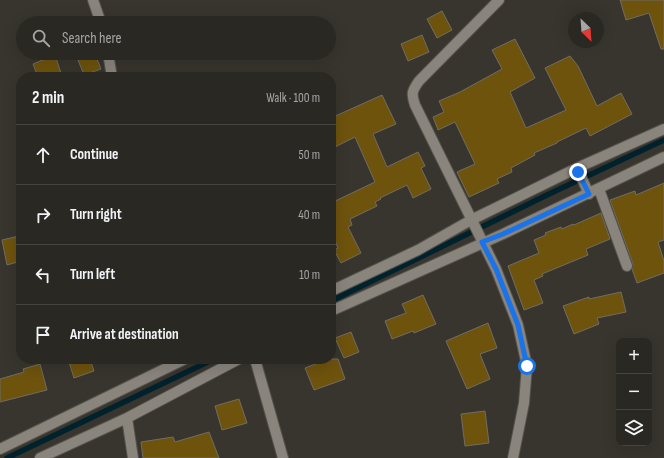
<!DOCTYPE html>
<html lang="en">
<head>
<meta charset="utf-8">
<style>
  :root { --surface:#2a2822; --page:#36342f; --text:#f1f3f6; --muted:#a5a6a5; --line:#464440 }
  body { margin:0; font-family:"Sofia Sans Condensed",sans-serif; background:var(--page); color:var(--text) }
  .controls { position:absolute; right:12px; bottom:12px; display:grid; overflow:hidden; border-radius:8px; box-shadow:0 4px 16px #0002 }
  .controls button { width:36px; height:36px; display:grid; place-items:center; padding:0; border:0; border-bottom:1px solid var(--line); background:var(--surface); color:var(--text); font:20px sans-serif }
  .compass { position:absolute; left:568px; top:12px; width:36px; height:36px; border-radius:50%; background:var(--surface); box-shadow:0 4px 16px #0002; rotate:155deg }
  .stop { position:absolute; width:12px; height:12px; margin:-9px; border:3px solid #1a73e8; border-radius:50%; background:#fff }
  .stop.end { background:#1a73e8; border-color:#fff; box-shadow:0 1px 4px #0008 }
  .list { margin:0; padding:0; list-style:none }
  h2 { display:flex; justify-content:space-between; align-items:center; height:52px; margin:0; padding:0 16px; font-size:17px }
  h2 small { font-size:13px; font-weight:400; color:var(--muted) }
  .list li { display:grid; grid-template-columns:26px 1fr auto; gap:12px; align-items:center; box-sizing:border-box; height:60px; padding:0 16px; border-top:1px solid var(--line) }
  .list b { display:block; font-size:15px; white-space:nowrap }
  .list em { font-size:13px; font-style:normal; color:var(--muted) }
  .icon { flex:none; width:22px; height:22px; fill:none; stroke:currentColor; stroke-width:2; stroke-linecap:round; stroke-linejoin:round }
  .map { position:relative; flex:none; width:664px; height:458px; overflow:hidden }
  .search { position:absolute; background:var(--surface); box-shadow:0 4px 16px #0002; left:16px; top:16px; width:320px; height:44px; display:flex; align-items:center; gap:10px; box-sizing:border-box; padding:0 14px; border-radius:22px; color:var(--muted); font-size:15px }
  .panel { position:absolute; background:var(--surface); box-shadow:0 4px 16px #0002; left:16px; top:72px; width:320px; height:292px; border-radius:16px }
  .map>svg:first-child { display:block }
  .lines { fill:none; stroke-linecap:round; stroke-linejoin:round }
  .stream { stroke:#00222d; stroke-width:5.5 }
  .building { fill:#6e530d; stroke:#716d65 }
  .minor-casing { stroke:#55524c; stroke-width:12 }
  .minor { stroke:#89857d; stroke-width:10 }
  .route { stroke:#1a73e8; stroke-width:5 }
</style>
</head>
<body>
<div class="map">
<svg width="664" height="458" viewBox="0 0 664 458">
  <rect width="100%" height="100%" fill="#38352e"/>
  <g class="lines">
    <!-- stream -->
    <path class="stream" d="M 331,301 L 547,195 L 664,140
      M 7,458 L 214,359"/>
  </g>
  <!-- building -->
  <path class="building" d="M 620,0 L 664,0 L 664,49 L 661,49 L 649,13 L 626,20 Z
    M 442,11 L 452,30 L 437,38 L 427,19 Z
    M 422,35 L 429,52 L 408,61 L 401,44 Z
    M 515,39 L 535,78 L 510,92 L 526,128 L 566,110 L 545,68 L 570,56 L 578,66 L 597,106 L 621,93 L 632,114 L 590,136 L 586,128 L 557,142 L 557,143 L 534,153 L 535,155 L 511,168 L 512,172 L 497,179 L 499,183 L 469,197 L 457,172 L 475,164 L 455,122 L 438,130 L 433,117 L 444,112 L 439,101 L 460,92 L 502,69 L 492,50 Z
    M 95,54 L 101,69 L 84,75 L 78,60 Z
    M 55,55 L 61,73 L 50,77 L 38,77 L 33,64 Z
    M 382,95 L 396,124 L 373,134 L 387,167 L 418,152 L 425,166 L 421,168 L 431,189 L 413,198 L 407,185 L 380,198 L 381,199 L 375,202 L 377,206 L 350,219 L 352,225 L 348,227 L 361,253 L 341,263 L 334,250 L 338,248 L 331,232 L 331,203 L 375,182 L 355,137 L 331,149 L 331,118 Z
    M 664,183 L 664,240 L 658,242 L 664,261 L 664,273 L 637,283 L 632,269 L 633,264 L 610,200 L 635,191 L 636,195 Z
    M 601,213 L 610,239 L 586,249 L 588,255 L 542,274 L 543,276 L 534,280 L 543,303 L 524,310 L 508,266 L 539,253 L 534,240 L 546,235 L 545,233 L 561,227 L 562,229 L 573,224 L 574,225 Z
    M 19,236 L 21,248 L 21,261 L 7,265 L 2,240 Z
    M 621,292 L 626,312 L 597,318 L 599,324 L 574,334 L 563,306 L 589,297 L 589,299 Z
    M 423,295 L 436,324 L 414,333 L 413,331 L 392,339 L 385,321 L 406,313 L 402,304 Z
    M 488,323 L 497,348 L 480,354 L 490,379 L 467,389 L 446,341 Z
    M 351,332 L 359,352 L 344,358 L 335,338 Z
    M 68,359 L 90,359 L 94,371 L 74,378 Z
    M 317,359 L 338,359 L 345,379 L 314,390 L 305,368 L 318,363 Z
    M 40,364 L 47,390 L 0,402 L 0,379 L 24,372 L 23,369 Z
    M 239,399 L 247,423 L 222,430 L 215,406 Z
    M 485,411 L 489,443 L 465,446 L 461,414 Z
    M 209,432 L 219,458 L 143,458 L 141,442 L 173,437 L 175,442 Z"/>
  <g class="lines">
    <!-- minor casing -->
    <g class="minor-casing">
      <path id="minor" d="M 93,0 L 101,23
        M 499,0 L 419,81 C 412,91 411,93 415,105 L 496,269 L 518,325 L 527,366 L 524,403 L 513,458
        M 108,53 L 112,77
        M 577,168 L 589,194
        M 599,189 L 627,266
        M 331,291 L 418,250 L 471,220 L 577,168 L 664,129
        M 331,311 L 503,234 L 664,157
        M 255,359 L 283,458
        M 127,418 L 133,458
        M 0,449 L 185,359
        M 40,458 L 127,418 L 239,359"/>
    </g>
    <!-- minor -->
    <use href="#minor" class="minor"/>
  </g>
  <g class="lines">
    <!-- route -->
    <path class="route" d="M 527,366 L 518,325 L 496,269 L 482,242 L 503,234 L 589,194 L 578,172"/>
  </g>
</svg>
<div class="controls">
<button>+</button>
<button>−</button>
<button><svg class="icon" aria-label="layers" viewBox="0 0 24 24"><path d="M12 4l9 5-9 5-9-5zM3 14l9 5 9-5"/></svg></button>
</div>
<svg class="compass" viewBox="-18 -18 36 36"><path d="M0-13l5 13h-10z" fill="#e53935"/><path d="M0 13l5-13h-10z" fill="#a5a6a5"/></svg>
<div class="stop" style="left:527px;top:366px"></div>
<div class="stop end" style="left:578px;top:172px"></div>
<div class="search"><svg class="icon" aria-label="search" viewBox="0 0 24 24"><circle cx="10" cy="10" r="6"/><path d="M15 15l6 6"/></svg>Search here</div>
<section class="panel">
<h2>2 min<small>Walk · 100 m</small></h2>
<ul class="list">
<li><svg class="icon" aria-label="ahead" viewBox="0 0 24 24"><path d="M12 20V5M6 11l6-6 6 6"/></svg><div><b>Continue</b></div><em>50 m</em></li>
<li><svg class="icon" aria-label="right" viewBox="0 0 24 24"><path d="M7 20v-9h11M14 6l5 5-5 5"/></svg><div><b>Turn right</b></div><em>40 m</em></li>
<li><svg class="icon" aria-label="left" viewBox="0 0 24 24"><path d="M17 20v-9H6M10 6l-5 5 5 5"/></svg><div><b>Turn left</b></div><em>10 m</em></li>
<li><svg class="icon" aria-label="arrive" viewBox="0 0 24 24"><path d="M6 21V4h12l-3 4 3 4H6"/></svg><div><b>Arrive at destination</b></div></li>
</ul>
</section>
</div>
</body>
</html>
